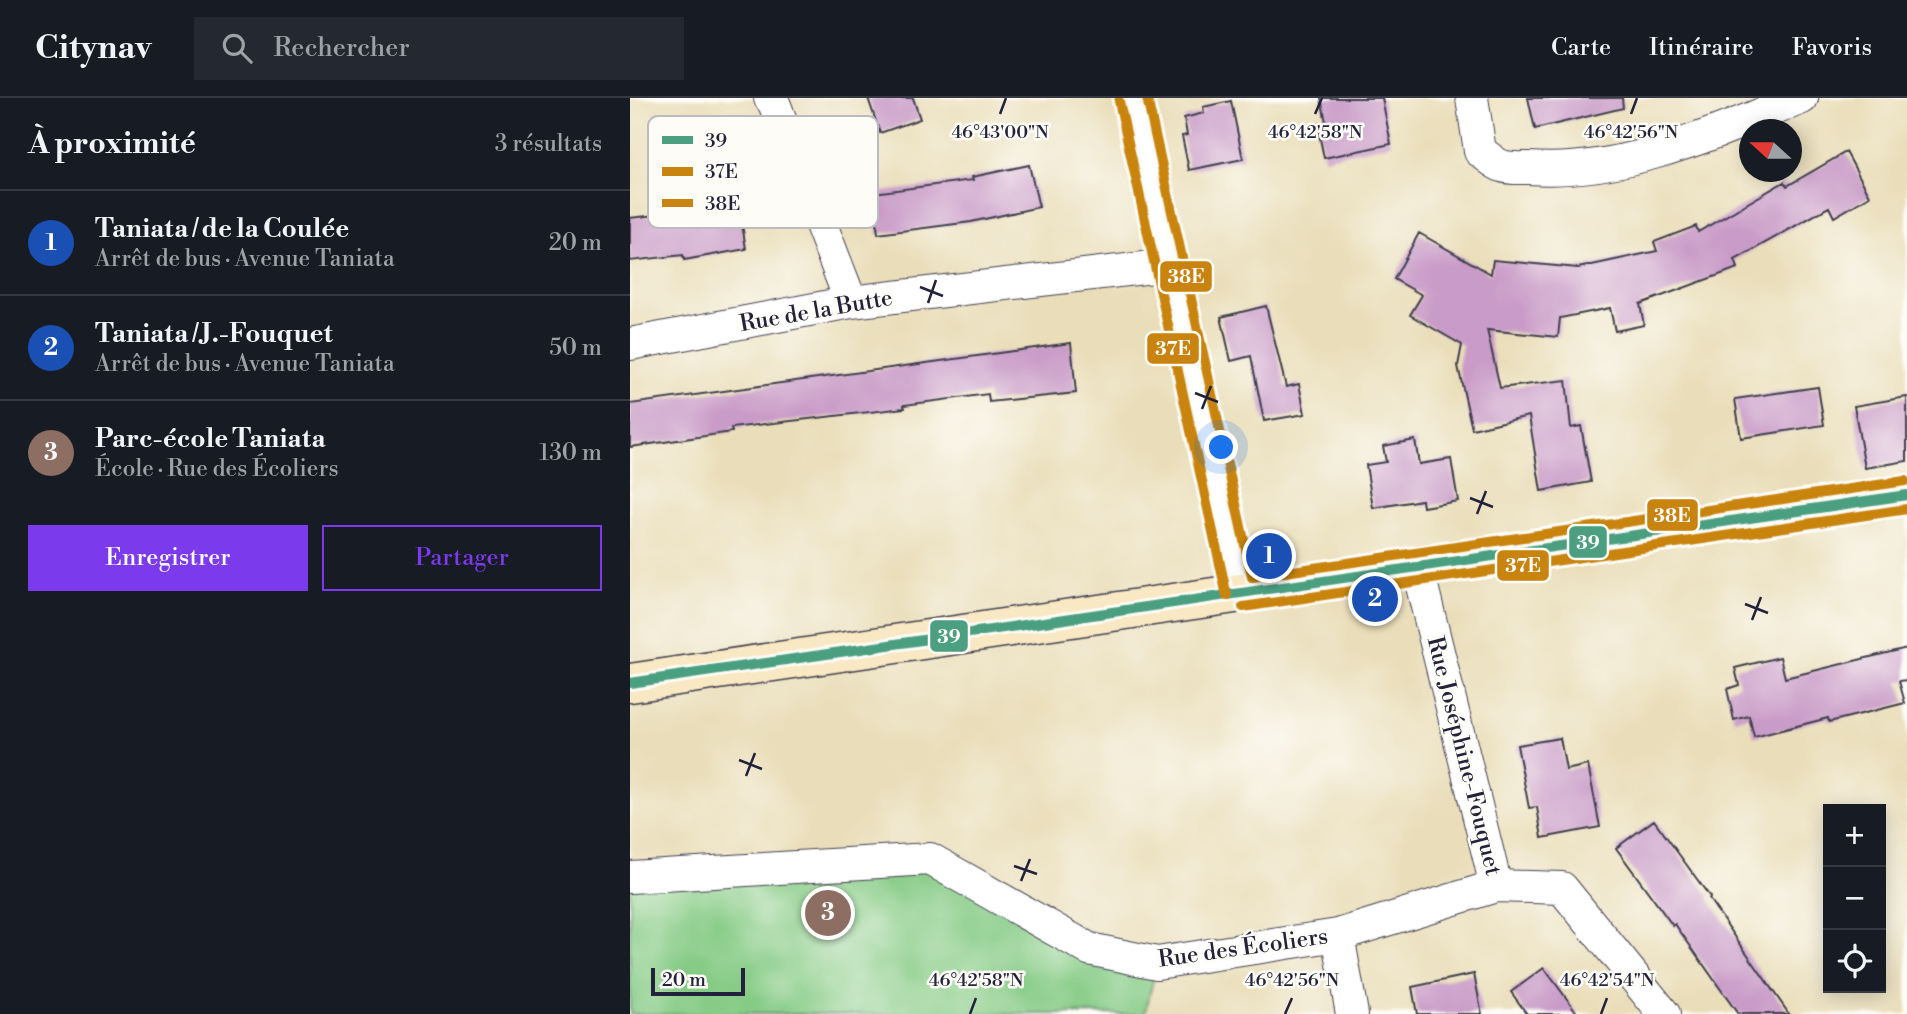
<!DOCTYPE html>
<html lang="fr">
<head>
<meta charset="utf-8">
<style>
  :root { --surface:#171b24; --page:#242831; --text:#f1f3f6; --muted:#9ea1a6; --line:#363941; --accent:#7c3aed }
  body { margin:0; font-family:"Libre Bodoni",serif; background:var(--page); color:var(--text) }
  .controls { position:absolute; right:21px; bottom:21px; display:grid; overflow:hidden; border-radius:0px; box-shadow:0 4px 18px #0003 }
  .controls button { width:63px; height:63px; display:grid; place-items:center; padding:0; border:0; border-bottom:2px solid var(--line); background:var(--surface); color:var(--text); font:35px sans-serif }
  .compass { position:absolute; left:1109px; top:21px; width:63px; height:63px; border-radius:50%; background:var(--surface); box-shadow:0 4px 18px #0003; rotate:291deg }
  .scale { position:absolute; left:21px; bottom:18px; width:94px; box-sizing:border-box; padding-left:7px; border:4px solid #22223b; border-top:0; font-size:19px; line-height:24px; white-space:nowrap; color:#22223b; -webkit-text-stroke:5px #fdfcf7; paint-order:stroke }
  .you { position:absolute; left:592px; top:350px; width:24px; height:24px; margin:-18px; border:5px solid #fff; border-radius:50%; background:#1a73e8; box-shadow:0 0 0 10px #1a73e833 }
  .badge { display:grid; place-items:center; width:46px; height:46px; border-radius:50%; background:var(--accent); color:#fff; font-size:23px; font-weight:700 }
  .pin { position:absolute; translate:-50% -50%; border:4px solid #fff; box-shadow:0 2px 7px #0006 }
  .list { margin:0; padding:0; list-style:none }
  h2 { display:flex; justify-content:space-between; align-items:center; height:91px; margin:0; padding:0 28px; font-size:30px }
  h2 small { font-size:23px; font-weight:400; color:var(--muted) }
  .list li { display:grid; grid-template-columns:46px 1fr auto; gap:21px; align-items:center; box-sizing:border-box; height:105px; padding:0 28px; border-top:2px solid var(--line) }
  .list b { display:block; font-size:26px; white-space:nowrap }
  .list p { margin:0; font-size:23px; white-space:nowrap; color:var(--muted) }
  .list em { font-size:23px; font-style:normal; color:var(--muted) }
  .actions { display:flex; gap:14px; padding:21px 28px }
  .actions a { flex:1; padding:16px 0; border:2px solid var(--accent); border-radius:0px; text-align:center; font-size:24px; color:var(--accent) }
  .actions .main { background:var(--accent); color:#fff }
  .icon { flex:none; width:38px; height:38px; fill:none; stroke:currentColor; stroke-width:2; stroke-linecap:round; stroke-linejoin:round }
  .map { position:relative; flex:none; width:1277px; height:916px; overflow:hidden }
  header { display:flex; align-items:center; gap:42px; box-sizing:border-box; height:98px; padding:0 35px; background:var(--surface); border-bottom:2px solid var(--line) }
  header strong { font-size:33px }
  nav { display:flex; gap:38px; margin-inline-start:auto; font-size:24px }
  .search { width:490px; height:63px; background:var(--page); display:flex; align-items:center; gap:18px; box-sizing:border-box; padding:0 24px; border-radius:0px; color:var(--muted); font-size:26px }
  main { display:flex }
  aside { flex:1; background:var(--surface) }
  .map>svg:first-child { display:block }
  .green { fill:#85cb85; stroke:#547660; stroke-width:2 }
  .building { fill:#c99bc8 }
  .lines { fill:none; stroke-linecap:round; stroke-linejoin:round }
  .minor-casing { stroke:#403e4e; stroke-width:34 }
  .secondary-casing { stroke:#403e4e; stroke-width:41 }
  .minor { stroke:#fff; stroke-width:32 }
  .secondary { stroke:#f8e8c3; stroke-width:38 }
  .bus-1-casing { stroke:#fdfcf7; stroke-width:16 }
  .bus-2-casing { stroke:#fdfcf7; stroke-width:16 }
  .bus-3-casing { stroke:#fdfcf7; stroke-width:16 }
  .bus-1 { stroke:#4c9f81; stroke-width:10 }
  .bus-2 { stroke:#c8840f; stroke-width:10 }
  .bus-3 { stroke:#c8840f; stroke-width:10 }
  .ticks { fill:none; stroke:#22223b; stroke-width:2.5 }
  .labels { text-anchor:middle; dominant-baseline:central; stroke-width:5; stroke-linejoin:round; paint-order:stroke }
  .street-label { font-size:23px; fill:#22223b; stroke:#fdfcf7 }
  .key { fill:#fdfcf7; stroke:#bbbbbf; stroke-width:2 }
  .key-label { font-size:19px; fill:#22223b }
  .ticks-label { font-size:18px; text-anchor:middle; fill:#22223b; stroke:#fdfcf7; stroke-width:5; stroke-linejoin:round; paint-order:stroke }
  .line-badge { stroke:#fdfcf7; stroke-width:2.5 }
  .badge-label { font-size:19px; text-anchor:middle; font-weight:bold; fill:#fff }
</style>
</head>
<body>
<header>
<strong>Citynav</strong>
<div class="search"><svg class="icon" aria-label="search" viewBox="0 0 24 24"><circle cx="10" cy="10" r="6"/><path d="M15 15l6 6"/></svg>Rechercher</div>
<nav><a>Carte</a><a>Itinéraire</a><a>Favoris</a></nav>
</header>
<main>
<aside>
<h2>À proximité<small>3 résultats</small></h2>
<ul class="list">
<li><span class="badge" style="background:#1a4fb4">1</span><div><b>Taniata / de la Coulée</b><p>Arrêt de bus · Avenue Taniata</p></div><em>20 m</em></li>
<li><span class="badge" style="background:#1a4fb4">2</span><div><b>Taniata / J.-Fouquet</b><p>Arrêt de bus · Avenue Taniata</p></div><em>50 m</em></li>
<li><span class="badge" style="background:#8d6e63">3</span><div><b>Parc-école Taniata</b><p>École · Rue des Écoliers</p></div><em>130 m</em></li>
</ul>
<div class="actions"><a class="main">Enregistrer</a><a>Partager</a></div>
</aside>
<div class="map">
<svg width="1277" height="916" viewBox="0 0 1277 916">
  <rect width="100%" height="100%" fill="#fdfcf7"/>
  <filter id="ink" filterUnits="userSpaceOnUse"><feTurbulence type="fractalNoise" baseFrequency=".0143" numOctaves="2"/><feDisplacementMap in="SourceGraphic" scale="14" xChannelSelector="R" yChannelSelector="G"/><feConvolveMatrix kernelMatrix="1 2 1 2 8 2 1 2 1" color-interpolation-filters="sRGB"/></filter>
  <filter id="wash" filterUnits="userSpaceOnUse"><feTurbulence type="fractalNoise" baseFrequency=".00686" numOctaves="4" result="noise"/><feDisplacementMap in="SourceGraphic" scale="28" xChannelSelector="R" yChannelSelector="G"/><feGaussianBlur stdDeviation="1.57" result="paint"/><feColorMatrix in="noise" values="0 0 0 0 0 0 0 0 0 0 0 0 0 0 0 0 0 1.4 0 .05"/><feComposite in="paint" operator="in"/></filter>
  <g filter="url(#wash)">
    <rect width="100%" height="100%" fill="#eadeba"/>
    <!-- green -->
    <path class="green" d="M 300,761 L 527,865 L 515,916 L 0,916 L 0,779 Z"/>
    <g id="blocks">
      <!-- building -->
      <path class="building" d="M 238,0 L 283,0 L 290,21 L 250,35 Z
        M 691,0 L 752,0 L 761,46 L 694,60 L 687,26 L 696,24 Z
        M 898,0 L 992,0 L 993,10 L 905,31 Z
        M 601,3 L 613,61 L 559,72 L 552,38 L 557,37 L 554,20 L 574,15 L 573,9 Z
        M 1216,54 L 1240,98 L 1204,119 L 1199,109 L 1105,162 L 1108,170 L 1010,206 L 1014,227 L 985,233 L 980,210 L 930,220 L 928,239 L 857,232 L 870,290 L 936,282 L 941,330 L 951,328 L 961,384 L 911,393 L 899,318 L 842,331 L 828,268 L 832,247 L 780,217 L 792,197 L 764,181 L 789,135 L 861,176 L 863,162 L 948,170 L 1027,153 L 1024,144 L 1066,128 L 1068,134 L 1154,84 L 1157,88 Z
        M 399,67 L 409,109 L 341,124 L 248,136 L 243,95 L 343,82 L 342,79 Z
        M 108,101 L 116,151 L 54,162 L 53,157 L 0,163 L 0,120 L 46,115 L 45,112 Z
        M 636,208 L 656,289 L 669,286 L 675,316 L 634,323 L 621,258 L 601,263 L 591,219 Z
        M 441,245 L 446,295 L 359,304 L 358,296 L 274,307 L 275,310 L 101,330 L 102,334 L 0,349 L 0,306 Z
        M 1188,289 L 1194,327 L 1111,340 L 1105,301 Z
        M 1277,299 L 1277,363 L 1235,370 L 1224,308 Z
        M 785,342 L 789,366 L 821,361 L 828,403 L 793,409 L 792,402 L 743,410 L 736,367 L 756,364 L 753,348 Z
        M 1277,550 L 1277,582 L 1269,583 L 1275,605 L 1199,624 L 1198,620 L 1124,639 L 1119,618 L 1104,622 L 1097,591 L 1109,587 L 1105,570 L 1150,559 L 1155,580 Z
        M 930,640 L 936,672 L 958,667 L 970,729 L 912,740 L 907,709 L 899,710 L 887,647 Z
        M 1024,722 L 1080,799 L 1079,801 L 1159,916 L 1108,916 L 1045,826 L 1043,828 L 986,750 Z
        M 914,870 L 948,916 L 897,916 L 881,894 Z
        M 844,876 L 852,916 L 787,916 L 782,889 Z"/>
    </g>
  </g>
  <g filter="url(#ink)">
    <use href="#blocks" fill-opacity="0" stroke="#403e4e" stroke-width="2"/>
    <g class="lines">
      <!-- minor casing -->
      <g class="minor-casing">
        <path id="minor" d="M 140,0 L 144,5 L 221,204
          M 503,0 L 611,495
          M 842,0 L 850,53 C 857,58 865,66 872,68 C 880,71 890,70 899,70 C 994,77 1086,34 1172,0
          M 0,246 L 221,204 L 540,167
          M 787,468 L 866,788 L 932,790 L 1034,916
          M 0,779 L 300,761 L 459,851 L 527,865 L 708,837 L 866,788
          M 708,837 L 722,916"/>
      </g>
      <!-- secondary casing -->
      <g class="secondary-casing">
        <path id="secondary" d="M 0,585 L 1277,397"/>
      </g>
      <!-- minor -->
      <use href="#minor" class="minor"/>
      <!-- secondary -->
      <use href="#secondary" class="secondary"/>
      <!-- bus-1 casing -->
      <g class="bus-1-casing">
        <path id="bus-1" d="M 0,585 L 1277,397"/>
      </g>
      <!-- bus-2 casing -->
      <g class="bus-2-casing">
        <path id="bus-2" d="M 489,3 L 597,498
          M 613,509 L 1277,411"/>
      </g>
      <!-- bus-3 casing -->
      <g class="bus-3-casing">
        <path id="bus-3" d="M 517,0 L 622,479 L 1275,383"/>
      </g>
      <!-- bus-1 -->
      <use href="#bus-1" class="bus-1"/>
      <!-- bus-2 -->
      <use href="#bus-2" class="bus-2"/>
      <!-- bus-3 -->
      <use href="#bus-3" class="bus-3"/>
    </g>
  </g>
  <!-- ticks -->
  <path class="ticks" d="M 370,16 L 376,0M 685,16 L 692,0M 1001,16 L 1007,0M 290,189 L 313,198M 298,205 L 306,182M 565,295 L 588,304M 572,311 L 581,288M 840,400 L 863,409M 847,416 L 856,393M 1115,506 L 1138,515M 1122,522 L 1131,499M 109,662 L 132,671M 116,678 L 125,655M 384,768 L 407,776M 391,783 L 400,761M 340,916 L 346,900M 655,916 L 662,900M 971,916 L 977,900"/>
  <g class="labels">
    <!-- street labels -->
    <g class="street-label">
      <text transform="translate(186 213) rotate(-10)">Rue de la Butte</text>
      <text transform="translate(834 658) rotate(76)">Rue Joséphine-Fouquet</text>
      <text transform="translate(613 850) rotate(-8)">Rue des Écoliers</text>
    </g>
  </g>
  <!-- legend -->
  <rect x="18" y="18" width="230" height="112" rx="10" class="key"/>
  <rect x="32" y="38" width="31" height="8" fill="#4c9f81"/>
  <rect x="32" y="69" width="31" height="9" fill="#c8840f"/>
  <rect x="32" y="101" width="31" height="8" fill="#c8840f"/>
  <g class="key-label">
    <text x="75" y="49">39</text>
    <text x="75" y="80">37E</text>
    <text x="75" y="112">38E</text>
  </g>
  <g class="ticks-label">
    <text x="370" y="40">46°43'00"N</text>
    <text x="685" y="40">46°42'58"N</text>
    <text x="1001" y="40">46°42'56"N</text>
    <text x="346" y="888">46°42'58"N</text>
    <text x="662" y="888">46°42'56"N</text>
    <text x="977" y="888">46°42'54"N</text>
  </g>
  <g class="line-badge">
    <rect x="529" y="162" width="54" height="33" rx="7" fill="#c8840f"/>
    <rect x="516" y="234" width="54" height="33" rx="7" fill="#c8840f"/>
    <rect x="1016" y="400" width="53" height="34" rx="7" fill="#c8840f"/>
    <rect x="938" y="427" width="40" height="34" rx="7" fill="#4c9f81"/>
    <rect x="866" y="451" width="54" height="33" rx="7" fill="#c8840f"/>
    <rect x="299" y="521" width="40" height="34" rx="7" fill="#4c9f81"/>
  </g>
  <g class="badge-label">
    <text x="556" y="185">38E</text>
    <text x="543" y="257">37E</text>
    <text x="1042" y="424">38E</text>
    <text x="958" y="451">39</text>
    <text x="893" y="474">37E</text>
    <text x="319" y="545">39</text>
  </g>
</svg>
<div class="controls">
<button>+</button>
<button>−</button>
<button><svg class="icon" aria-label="locate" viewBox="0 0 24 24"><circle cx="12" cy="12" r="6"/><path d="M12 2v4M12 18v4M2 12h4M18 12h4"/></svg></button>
</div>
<svg class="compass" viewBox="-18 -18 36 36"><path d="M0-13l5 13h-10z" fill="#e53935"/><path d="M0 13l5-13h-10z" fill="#9ea1a6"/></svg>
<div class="scale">20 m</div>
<div class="you"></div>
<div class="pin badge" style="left:639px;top:458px;background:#1a4fb4">1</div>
<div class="pin badge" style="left:745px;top:501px;background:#1a4fb4">2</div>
<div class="pin badge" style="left:198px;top:815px;background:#8d6e63">3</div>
</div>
</main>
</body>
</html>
